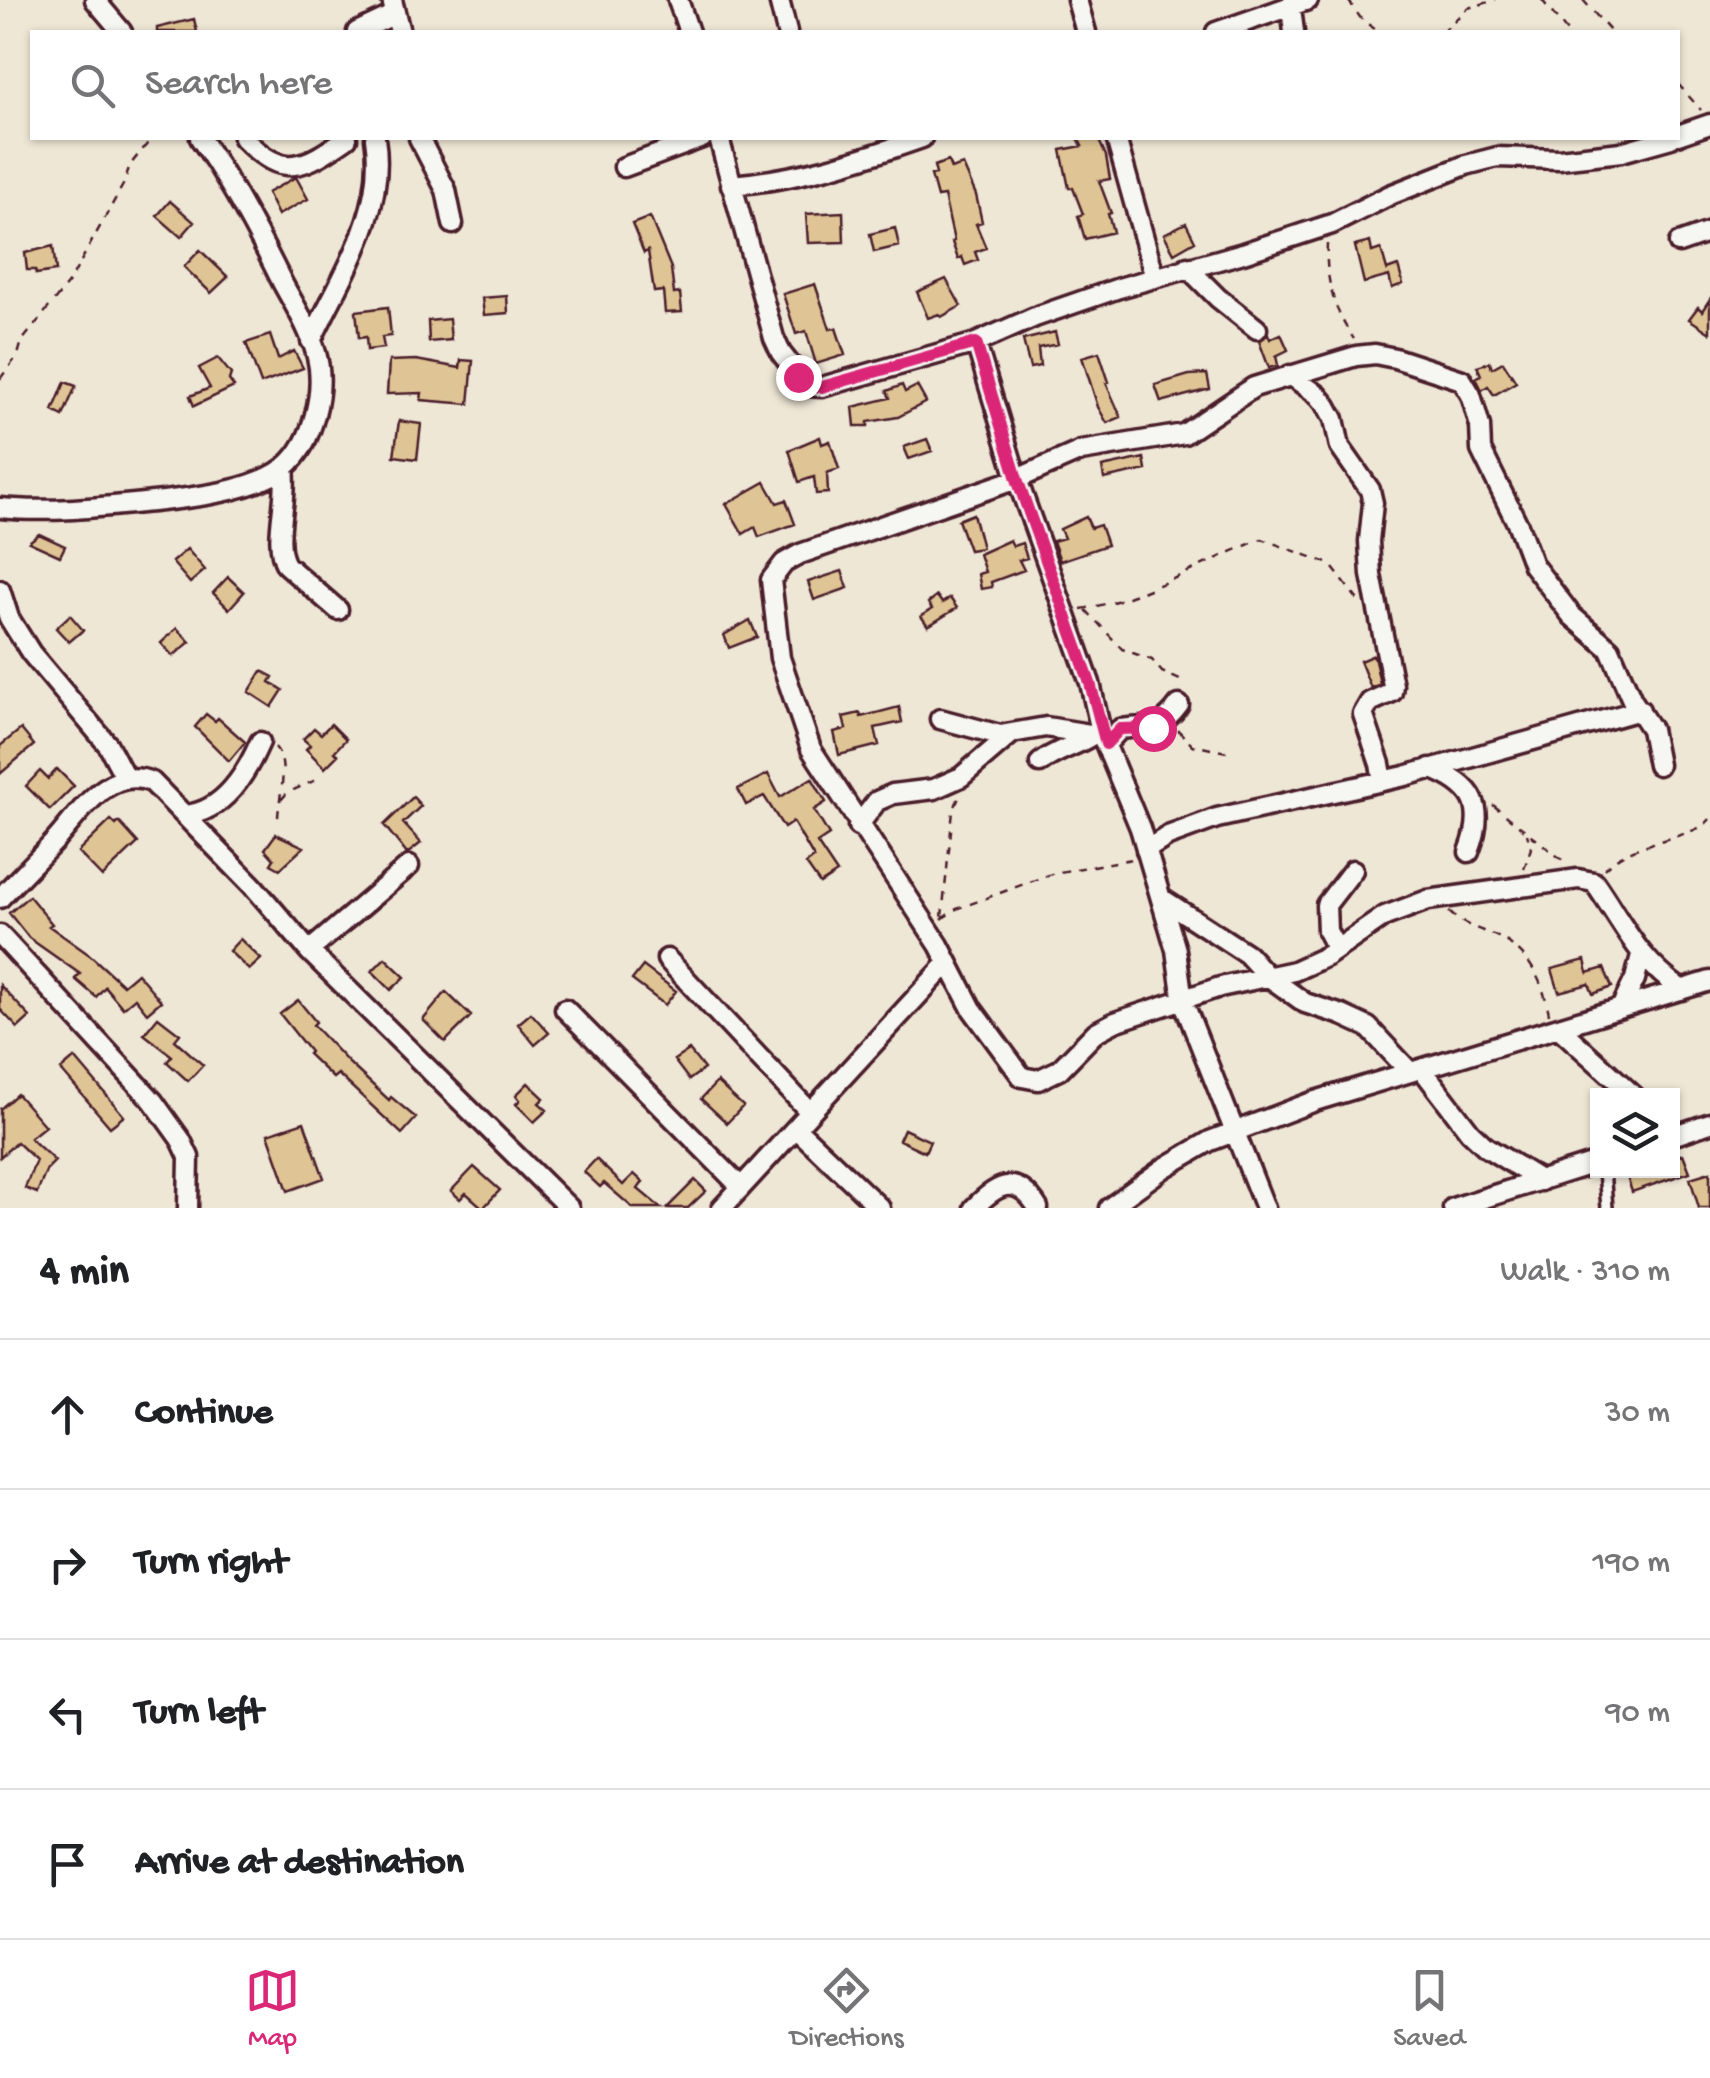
<!DOCTYPE html>
<html lang="en">
<head>
<meta charset="utf-8">
<style>
  :root { --surface:#fff; --page:#f6f6f6; --text:#202124; --muted:#757577; --line:#e0e0e0; --accent:#db2777 }
  body { margin:0; font-family:"Gochi Hand",sans-serif; background:var(--page); color:var(--text) }
  .controls { position:absolute; right:30px; bottom:30px; display:grid; overflow:hidden; border-radius:0px; box-shadow:0 2px 8px #0004 }
  .controls button { width:90px; height:90px; display:grid; place-items:center; padding:0; border:0; border-bottom:2px solid var(--line); background:var(--surface); color:var(--text); font:50px sans-serif }
  .stop { position:absolute; width:30px; height:30px; margin:-22px; border:8px solid #db2777; border-radius:50%; background:#fff }
  .stop.end { background:#db2777; border-color:#fff; box-shadow:0 2px 10px #0008 }
  .list { margin:0; padding:0; list-style:none }
  h2 { display:flex; justify-content:space-between; align-items:center; height:130px; margin:0; padding:0 40px; font-size:42px }
  h2 small { font-size:32px; font-weight:400; color:var(--muted) }
  .list li { display:grid; grid-template-columns:65px 1fr auto; gap:30px; align-items:center; box-sizing:border-box; height:150px; padding:0 40px; border-top:2px solid var(--line) }
  .list b { display:block; font-size:38px; white-space:nowrap }
  .list em { font-size:32px; font-style:normal; color:var(--muted) }
  .icon { flex:none; width:55px; height:55px; fill:none; stroke:currentColor; stroke-width:2; stroke-linecap:round; stroke-linejoin:round }
  .map { position:relative; flex:none; width:1710px; height:1208px; overflow:hidden }
  .search { position:absolute; background:var(--surface); box-shadow:0 2px 8px #0004; left:30px; right:30px; top:30px; height:110px; display:flex; align-items:center; gap:25px; box-sizing:border-box; padding:0 35px; border-radius:0px; color:var(--muted); font-size:38px }
  .sheet { height:730px; background:var(--surface) }
  nav { display:flex; justify-content:space-around; align-items:center; box-sizing:border-box; height:140px; border-top:2px solid var(--line); background:var(--surface); font-size:28px; color:var(--muted) }
  nav a { display:grid; justify-items:center; gap:5px }
  nav .on { color:var(--accent) }
  .map>svg:first-child { display:block }
  .building { fill:#dfc595; stroke:#4a1f2b; stroke-width:2.5 }
  .lines { fill:none; stroke-linecap:round; stroke-linejoin:round }
  .service-casing { stroke:#4a1f2b; stroke-width:16 }
  .minor-casing { stroke:#4a1f2b; stroke-width:25 }
  .path { stroke:#4a1f2b; stroke-width:2.5; stroke-dasharray:8 8; stroke-linecap:butt }
  .service { stroke:#f6f6f2; stroke-width:9 }
  .minor { stroke:#f6f6f2; stroke-width:18 }
  .route { stroke:#db2777; stroke-width:12 }
</style>
</head>
<body>
<div class="map">
<svg width="1710" height="1208" viewBox="0 0 1710 1208">
  <rect width="100%" height="100%" fill="#efe7d6"/>
  <filter id="ink" filterUnits="userSpaceOnUse"><feTurbulence type="fractalNoise" baseFrequency=".01" numOctaves="2"/><feDisplacementMap in="SourceGraphic" scale="20" xChannelSelector="R" yChannelSelector="G"/><feConvolveMatrix kernelMatrix="1 2 1 2 8 2 1 2 1" color-interpolation-filters="sRGB"/></filter>
  <g filter="url(#ink)">
    <!-- building -->
    <path class="building" d="M 194,19 L 197,32 L 157,32 L 157,28 Z
      M 1078,138 L 1098,138 L 1106,156 L 1110,179 L 1099,181 L 1111,213 L 1108,214 L 1113,232 L 1085,239 L 1078,216 L 1083,214 L 1073,188 L 1069,188 L 1061,150 L 1082,146 Z
      M 948,161 L 951,169 L 963,165 L 976,195 L 982,222 L 976,224 L 986,248 L 975,252 L 978,260 L 965,265 L 962,257 L 958,259 L 952,242 L 954,241 L 944,196 L 937,197 L 931,175 L 936,174 L 934,166 Z
      M 296,177 L 308,199 L 278,215 L 267,193 Z
      M 170,201 L 194,222 L 181,237 L 157,216 Z
      M 843,212 L 844,242 L 808,243 L 806,214 Z
      M 650,217 L 671,268 L 674,294 L 680,293 L 682,312 L 665,313 L 663,291 L 654,292 L 648,251 L 644,253 L 632,224 Z
      M 1186,223 L 1195,241 L 1174,253 L 1164,234 Z
      M 895,228 L 899,246 L 874,252 L 870,234 Z
      M 1370,242 L 1372,252 L 1381,249 L 1387,270 L 1398,266 L 1403,284 L 1392,288 L 1389,276 L 1364,283 L 1355,246 Z
      M 53,246 L 56,271 L 36,274 L 35,270 L 27,270 L 25,253 Z
      M 200,250 L 228,277 L 211,293 L 184,267 Z
      M 946,279 L 961,306 L 941,317 L 939,314 L 928,318 L 917,292 Z
      M 815,284 L 830,329 L 836,328 L 845,355 L 816,364 L 806,331 L 796,334 L 783,294 Z
      M 507,296 L 508,313 L 484,315 L 482,298 Z
      M 1710,299 L 1710,333 L 1689,319 L 1698,307 L 1702,311 Z
      M 388,307 L 391,336 L 382,337 L 384,348 L 367,350 L 366,337 L 359,338 L 356,311 Z
      M 449,319 L 451,340 L 429,342 L 428,321 Z
      M 1055,332 L 1058,344 L 1038,348 L 1040,366 L 1030,368 L 1023,340 Z
      M 1268,334 L 1270,339 L 1281,334 L 1288,350 L 1276,356 L 1278,365 L 1269,368 L 1259,341 Z
      M 270,335 L 278,359 L 294,351 L 303,368 L 261,384 L 246,343 Z
      M 1099,352 L 1109,382 L 1106,383 L 1121,417 L 1107,423 L 1098,407 L 1082,357 Z
      M 218,358 L 231,374 L 229,380 L 234,387 L 194,406 L 190,396 L 210,388 L 199,368 Z
      M 416,360 L 460,368 L 461,360 L 473,361 L 469,404 L 421,400 L 422,393 L 387,394 L 389,361 Z
      M 1490,362 L 1492,368 L 1503,362 L 1516,382 L 1494,395 L 1488,386 L 1482,390 L 1476,378 L 1481,375 L 1477,366 Z
      M 1207,374 L 1210,389 L 1161,402 L 1155,385 L 1189,375 Z
      M 65,382 L 76,386 L 63,416 L 53,411 Z
      M 902,385 L 905,392 L 917,386 L 926,402 L 898,417 L 868,422 L 868,426 L 855,426 L 853,407 L 890,398 L 887,391 Z
      M 399,421 L 421,424 L 417,459 L 394,456 Z
      M 820,437 L 822,444 L 830,441 L 839,469 L 827,473 L 828,493 L 816,494 L 814,477 L 799,482 L 789,450 Z
      M 927,439 L 932,451 L 909,459 L 904,447 Z
      M 1144,458 L 1146,470 L 1104,479 L 1102,467 Z
      M 765,482 L 777,503 L 786,500 L 795,524 L 759,537 L 755,527 L 743,534 L 726,504 Z
      M 973,514 L 982,548 L 969,550 L 958,520 Z
      M 1086,517 L 1091,528 L 1100,525 L 1107,545 L 1060,561 L 1053,541 L 1064,538 L 1060,529 Z
      M 39,534 L 65,546 L 60,556 L 29,542 Z
      M 1010,540 L 1013,546 L 1022,543 L 1027,558 L 1019,560 L 1024,570 L 991,582 L 992,587 L 981,589 L 978,574 L 985,572 L 979,554 Z
      M 187,549 L 205,570 L 190,583 L 172,562 Z
      M 842,571 L 848,588 L 814,600 L 808,582 Z
      M 228,577 L 244,592 L 229,609 L 213,593 Z
      M 937,596 L 942,603 L 950,598 L 957,608 L 928,626 L 921,616 L 932,609 L 928,603 Z
      M 70,615 L 83,630 L 69,642 L 56,628 Z
      M 750,620 L 757,637 L 729,648 L 724,635 Z
      M 177,628 L 190,642 L 173,656 L 161,643 Z
      M 1374,655 L 1380,684 L 1371,688 L 1360,661 Z
      M 262,671 L 273,677 L 270,682 L 283,690 L 272,707 L 249,692 Z
      M 899,707 L 902,722 L 875,728 L 879,745 L 839,755 L 834,732 L 846,729 L 843,717 L 860,713 L 861,717 Z
      M 206,714 L 215,721 L 218,718 L 245,742 L 229,761 L 195,727 Z
      M 331,724 L 346,739 L 334,752 L 338,755 L 325,768 L 306,749 L 310,745 L 303,739 L 314,728 L 321,734 Z
      M 21,729 L 34,745 L 0,774 L 0,746 Z
      M 57,769 L 74,786 L 50,810 L 26,786 L 40,771 L 48,779 Z
      M 768,774 L 780,797 L 812,778 L 826,802 L 814,810 L 829,835 L 817,843 L 837,873 L 820,884 L 806,864 L 814,858 L 793,822 L 784,828 L 764,796 L 746,805 L 738,789 Z
      M 413,797 L 421,806 L 403,823 L 421,843 L 407,854 L 384,825 Z
      M 111,820 L 116,825 L 119,822 L 138,843 L 102,877 L 78,852 Z
      M 276,834 L 304,847 L 280,869 L 271,864 L 274,859 L 265,849 Z
      M 29,896 L 52,924 L 49,926 L 91,956 L 123,985 L 137,973 L 161,1001 L 147,1013 L 135,998 L 123,1008 L 105,987 L 96,997 L 75,979 L 80,974 L 29,938 L 9,913 Z
      M 240,939 L 261,959 L 249,970 L 229,951 Z
      M 385,958 L 405,977 L 391,990 L 372,971 Z
      M 1585,960 L 1588,973 L 1604,968 L 1612,987 L 1593,994 L 1589,984 L 1559,992 L 1552,969 Z
      M 643,966 L 676,991 L 665,1005 L 632,980 Z
      M 0,985 L 30,1017 L 18,1028 L 0,1009 Z
      M 446,992 L 471,1016 L 445,1042 L 423,1020 Z
      M 298,1000 L 316,1022 L 313,1025 L 349,1063 L 389,1100 L 391,1097 L 416,1118 L 402,1134 L 338,1074 L 333,1078 L 308,1054 L 310,1052 L 280,1014 Z
      M 531,1013 L 549,1033 L 535,1045 L 518,1024 Z
      M 158,1017 L 180,1034 L 175,1040 L 203,1065 L 188,1081 L 167,1062 L 172,1056 L 144,1034 Z
      M 689,1050 L 704,1069 L 689,1080 L 674,1060 Z
      M 75,1058 L 124,1116 L 110,1127 L 61,1070 Z
      M 717,1082 L 743,1106 L 727,1123 L 701,1099 Z
      M 528,1083 L 544,1098 L 539,1103 L 547,1110 L 534,1122 L 516,1104 L 520,1100 L 516,1095 Z
      M 17,1094 L 45,1126 L 30,1138 L 55,1161 L 47,1169 L 37,1193 L 25,1188 L 36,1160 L 17,1142 L 0,1157 L 0,1109 Z
      M 304,1122 L 324,1178 L 288,1191 L 268,1134 Z
      M 904,1129 L 930,1141 L 925,1152 L 899,1140 Z
      M 1683,1154 L 1690,1172 L 1632,1192 L 1626,1174 L 1635,1170 L 1672,1170 L 1672,1157 Z
      M 596,1159 L 623,1185 L 634,1174 L 643,1182 L 638,1189 L 661,1208 L 633,1208 L 604,1183 L 600,1187 L 584,1172 Z
      M 474,1167 L 500,1190 L 483,1208 L 466,1193 L 460,1199 L 451,1191 Z
      M 1710,1172 L 1710,1208 L 1699,1208 L 1690,1178 Z
      M 695,1180 L 706,1191 L 688,1208 L 667,1208 Z"/>
    <g class="lines">
      <!-- service casing -->
      <g class="service-casing">
        <path id="service" d="M 1604,1170 L 1607,1208"/>
      </g>
      <!-- minor casing -->
      <g class="minor-casing">
        <path id="minor" d="M 95,0 L 122,32
          M 392,0 L 400,32
          M 678,0 L 689,32
          M 779,0 L 787,32
          M 1077,0 L 1086,32
          M 1291,8 L 1294,32
          M 357,32 L 395,14
          M 1216,32 L 1308,0
          M 1678,135 L 1710,124
          M 243,138 C 284,180 304,168 347,138
          M 419,138 L 446,190 L 453,224
          M 719,138 L 774,338 L 781,353 L 807,386 L 822,387 L 976,343 L 1035,317 L 1119,288 L 1243,253 L 1332,224 L 1390,195 L 1466,165 L 1497,157 L 1559,159 L 1621,152 L 1671,138
          M 1116,138 L 1155,278
          M 624,167 L 702,138
          M 731,185 C 801,179 856,161 922,138
          M 1679,243 L 1710,232
          M 1187,267 L 1218,298 L 1257,329
          M 311,341 C 341,276 387,212 375,138
          M 976,343 L 1017,479 L 1090,683 L 1102,736 L 1140,828 L 1176,950 L 1183,1001 L 1265,1208
          M 1290,375 L 1318,395 L 1327,406 L 1334,419 L 1340,447 L 1370,490 L 1373,503 L 1369,541 L 1371,575 L 1393,685 L 1392,692 L 1370,702 L 1363,714 L 1380,764 L 1383,781
          M 284,468 C 289,499 272,541 286,565 L 338,610
          M 0,508 C 50,513 104,507 153,502 C 191,498 255,491 285,467 C 314,443 326,388 316,353 C 309,328 295,306 283,284 C 258,233 232,184 200,138
          M 0,590 L 9,618 L 31,653 L 108,745 L 125,777
          M 940,719 L 1000,735 L 1046,727 L 1102,736
          M 1106,744 L 1120,729 C 1150,725 1159,732 1179,705
          M 1040,763 C 1056,750 1074,747 1091,736
          M 1658,765 L 1651,729 L 1632,700 L 1610,649 L 1572,616 L 1533,565 L 1518,525 L 1481,450 L 1480,426 L 1471,395 L 1462,380 L 1395,358 L 1375,354 L 1356,356 L 1254,387 L 1184,434 L 1081,451 L 1017,479 L 800,554 L 784,563 L 771,580 L 780,658 L 811,749 L 939,945 L 972,1009 L 1022,1077 L 1038,1080 L 1059,1070 L 1096,1032 L 1115,1022 L 1220,987 L 1294,971 L 1327,956 L 1385,916 L 1428,900 L 1578,879 L 1594,882 C 1624,925 1637,959 1682,990
          M 1430,768 C 1474,785 1487,806 1469,852
          M 186,815 C 224,811 246,774 260,742
          M 858,826 L 877,801 L 893,794 L 934,789 L 961,777 L 1010,735
          M 1146,850 L 1168,836 L 1217,818 L 1405,776 L 1640,710
          M 0,898 C 18,879 36,861 54,842 C 79,815 108,764 152,782 L 253,886 L 309,951 L 569,1208
          M 1161,898 L 1247,954 L 1266,975 L 1305,1003 L 1342,1015 L 1368,1027 L 1410,1072
          M 0,935 L 153,1101 L 181,1140 L 189,1157 L 188,1208
          M 1336,948 L 1327,931 L 1326,905 L 1353,870
          M 309,951 L 409,866
          M 667,959 L 810,1112
          M 1621,1008 L 1635,979 L 1641,955
          M 565,1009 L 741,1187
          M 1559,1028 L 1634,1096
          M 1422,1069 L 1470,1132 L 1486,1147 L 1541,1181
          M 796,1128 L 880,1208
          M 1672,1136 L 1710,1123
          M 722,1208 L 947,964
          M 974,1208 C 998,1183 1017,1174 1038,1208
          M 1109,1208 L 1164,1168 L 1210,1141 L 1315,1101 L 1710,981
          M 1453,1208 L 1598,1162"/>
      </g>
      <!-- path -->
      <path class="path" d="M 1348,0 L 1362,20 L 1379,32
        M 1542,0 L 1567,32
        M 1583,0 L 1611,32
        M 1442,32 L 1468,8 L 1496,0
        M 1678,84 L 1701,110
        M 1327,244 C 1325,278 1334,312 1354,339
        M 0,379 L 18,355 L 22,341 L 70,281 L 123,185 L 130,165 L 152,138
        M 1081,609 C 1145,599 1202,562 1262,539 L 1330,564 L 1360,603
        M 1086,610 L 1122,649 L 1152,660 L 1162,672 L 1180,680
        M 1178,730 L 1192,745 L 1231,753
        M 275,747 C 291,766 277,799 278,823
        M 281,800 L 287,793 L 318,779
        M 1493,805 L 1565,862
        M 1524,869 L 1531,848 L 1527,834
        M 1604,869 C 1634,838 1694,840 1710,819
        M 1449,912 C 1462,924 1475,928 1491,934 C 1526,947 1543,979 1549,1014
        M 942,917 L 953,811 L 961,793
        M 942,919 L 954,910 L 1054,873 L 1132,859"/>
      <!-- service -->
      <use href="#service" class="service"/>
      <!-- minor -->
      <use href="#minor" class="minor"/>
    </g>
  </g>
  <g class="lines" filter="url(#ink)">
    <!-- route -->
    <path class="route" d="M 798,377 L 807,386 L 822,387 L 976,343 L 1017,479 L 1090,683 L 1106,744 L 1120,729 L 1153,728"/>
  </g>
</svg>
<div class="controls">
<button><svg class="icon" aria-label="layers" viewBox="0 0 24 24"><path d="M12 4l9 5-9 5-9-5zM3 14l9 5 9-5"/></svg></button>
</div>
<div class="stop" style="left:1153px;top:728px"></div>
<div class="stop end" style="left:798px;top:377px"></div>
<div class="search"><svg class="icon" aria-label="search" viewBox="0 0 24 24"><circle cx="10" cy="10" r="6"/><path d="M15 15l6 6"/></svg>Search here</div>
</div>
<section class="sheet">
<h2>4 min<small>Walk · 310 m</small></h2>
<ul class="list">
<li><svg class="icon" aria-label="ahead" viewBox="0 0 24 24"><path d="M12 20V5M6 11l6-6 6 6"/></svg><div><b>Continue</b></div><em>30 m</em></li>
<li><svg class="icon" aria-label="right" viewBox="0 0 24 24"><path d="M7 20v-9h11M14 6l5 5-5 5"/></svg><div><b>Turn right</b></div><em>190 m</em></li>
<li><svg class="icon" aria-label="left" viewBox="0 0 24 24"><path d="M17 20v-9H6M10 6l-5 5 5 5"/></svg><div><b>Turn left</b></div><em>90 m</em></li>
<li><svg class="icon" aria-label="arrive" viewBox="0 0 24 24"><path d="M6 21V4h12l-3 4 3 4H6"/></svg><div><b>Arrive at destination</b></div></li>
</ul>
</section>
<nav>
<a class="on"><svg class="icon" aria-label="map" viewBox="0 0 24 24"><path d="M3 6l6-2 6 2 6-2v14l-6 2-6-2-6 2zM9 4v14M15 6v14"/></svg>Map</a>
<a><svg class="icon" aria-label="directions" viewBox="0 0 24 24"><path d="M12 3l9 9-9 9-9-9zM9 14v-3h6M13 9l2 2-2 2"/></svg>Directions</a>
<a><svg class="icon" aria-label="saved" viewBox="0 0 24 24"><path d="M7 4h10v16l-5-4-5 4z"/></svg>Saved</a>
</nav>
</body>
</html>
